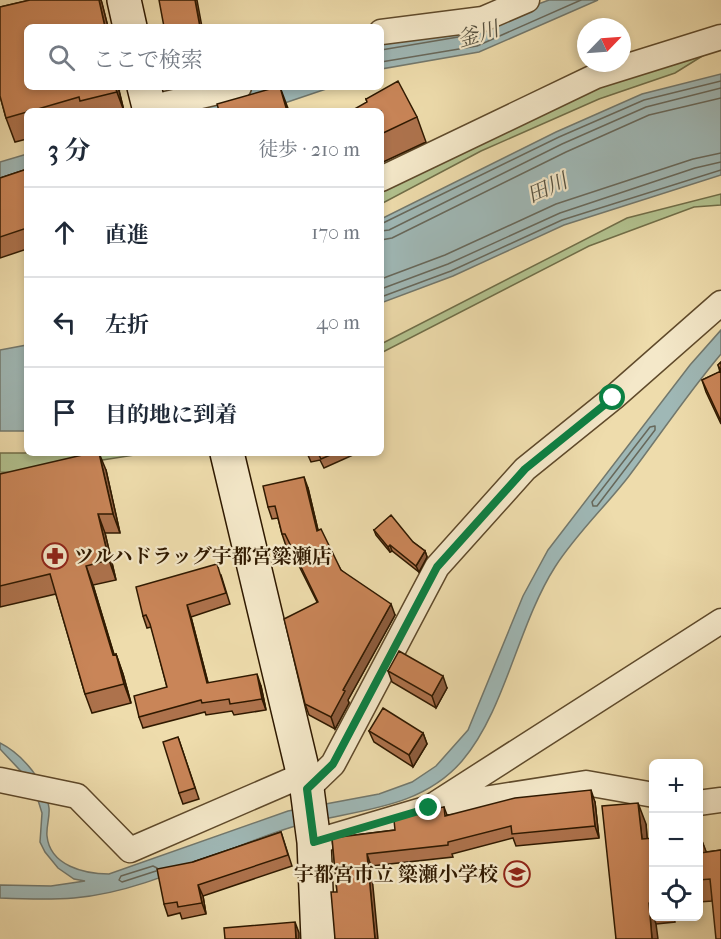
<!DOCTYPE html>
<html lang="ja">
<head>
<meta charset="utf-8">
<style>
  :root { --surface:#fff; --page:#f2f2f3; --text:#1f2937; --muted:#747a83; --line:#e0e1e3 }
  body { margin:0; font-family:"IM FELL French Canon","Noto Serif JP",serif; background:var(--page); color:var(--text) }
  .controls { position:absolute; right:18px; bottom:18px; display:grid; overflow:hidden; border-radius:9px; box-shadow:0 3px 9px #0003 }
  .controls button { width:54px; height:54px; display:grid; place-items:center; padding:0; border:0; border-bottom:2px solid var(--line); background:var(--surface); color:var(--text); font:30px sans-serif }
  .compass { position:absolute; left:577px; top:18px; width:54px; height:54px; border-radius:50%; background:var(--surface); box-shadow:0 3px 9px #0003; rotate:65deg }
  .stop { position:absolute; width:18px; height:18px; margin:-14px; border:4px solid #0b8043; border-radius:50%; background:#fff }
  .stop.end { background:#0b8043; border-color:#fff; box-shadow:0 2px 6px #0008 }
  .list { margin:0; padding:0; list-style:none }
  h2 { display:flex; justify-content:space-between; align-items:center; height:78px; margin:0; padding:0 24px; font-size:26px }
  h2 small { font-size:20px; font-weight:400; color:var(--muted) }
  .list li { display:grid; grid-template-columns:39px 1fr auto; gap:18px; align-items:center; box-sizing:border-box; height:90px; padding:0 24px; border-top:2px solid var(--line) }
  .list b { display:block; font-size:22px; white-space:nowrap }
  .list em { font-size:20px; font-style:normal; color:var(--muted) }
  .icon { flex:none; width:33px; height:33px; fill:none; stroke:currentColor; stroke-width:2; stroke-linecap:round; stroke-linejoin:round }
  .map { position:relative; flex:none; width:721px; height:939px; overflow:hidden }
  .search { position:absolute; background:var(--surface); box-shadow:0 3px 9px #0003; left:24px; top:24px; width:360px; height:66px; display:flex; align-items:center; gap:15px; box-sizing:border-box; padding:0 21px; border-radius:9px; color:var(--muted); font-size:22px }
  .panel { position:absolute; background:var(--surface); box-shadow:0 3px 9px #0003; left:24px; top:108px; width:360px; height:348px; border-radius:9px }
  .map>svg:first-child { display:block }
  .green { fill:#b2c28f; stroke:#706e48; stroke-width:1.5 }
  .water { fill:#9fb8b6; stroke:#72786d; stroke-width:1.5 }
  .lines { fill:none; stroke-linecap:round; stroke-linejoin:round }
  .shore { stroke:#67685b; stroke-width:1.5 }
  .street-casing { stroke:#5f4a2b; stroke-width:27 }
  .secondary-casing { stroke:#2f1900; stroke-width:36 }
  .street { stroke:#f4e8c9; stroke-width:24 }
  .secondary { stroke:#f4e8c9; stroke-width:33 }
  .wall { fill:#ad724c; stroke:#2f1900; stroke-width:1.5 }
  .shaded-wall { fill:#8d5d3e; stroke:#2f1900; stroke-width:1.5 }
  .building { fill:#c98558; stroke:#2f1900; stroke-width:1.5 }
  .route { stroke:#0b8043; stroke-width:8 }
  .labels { text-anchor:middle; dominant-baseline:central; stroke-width:4.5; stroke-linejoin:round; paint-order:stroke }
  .poi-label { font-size:20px; font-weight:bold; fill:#2f1900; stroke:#f4e8c9; text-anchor:start }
  .water-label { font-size:21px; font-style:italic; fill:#565140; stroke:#f4e8c9 }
</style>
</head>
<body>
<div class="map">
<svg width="721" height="939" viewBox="0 0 721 939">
  <rect width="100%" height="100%" fill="#eedcac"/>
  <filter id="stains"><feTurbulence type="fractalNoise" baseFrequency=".00333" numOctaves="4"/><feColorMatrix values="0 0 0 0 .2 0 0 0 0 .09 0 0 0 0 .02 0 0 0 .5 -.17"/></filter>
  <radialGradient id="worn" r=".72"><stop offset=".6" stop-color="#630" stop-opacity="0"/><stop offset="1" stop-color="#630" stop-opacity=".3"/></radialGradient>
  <!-- green -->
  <path class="green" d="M 712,50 L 675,73 L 599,99 L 481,151 L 381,204 L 381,192 L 494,133 L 592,89 Z
    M 721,194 L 721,205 L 694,207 L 589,246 L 381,353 L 381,344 L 627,218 Z
    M 0,453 L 147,453 L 20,473 L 0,472 Z"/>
  <!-- water -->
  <path class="water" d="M 549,0 L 598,0 L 479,52 L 381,69 L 381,44 L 465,31 Z
    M 721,74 L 721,175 L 564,225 L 453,276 L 381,303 L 381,219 L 556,132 L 642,94 Z
    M 257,87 L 332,87 L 261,111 L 176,111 Z
    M 27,154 L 27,175 L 0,184 L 0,162 Z
    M 721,330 L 721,354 C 688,393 660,435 629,476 C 606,506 576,534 555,567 C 518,625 505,711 462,761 C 418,812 351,809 292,827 C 220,849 149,892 74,898 C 49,900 24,899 0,898 L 0,885 L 51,886 L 85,881 L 74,879 L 58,868 L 45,852 L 40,842 L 42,813 L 33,784 L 0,749 L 0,743 C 22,754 47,783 49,808 C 50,817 46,827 47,836 C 50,866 85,874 109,874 L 288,811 L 379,794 L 412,782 L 436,766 L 468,730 L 523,596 L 548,550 L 690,365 Z
    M 27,345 L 27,431 L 0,431 L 0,350 Z"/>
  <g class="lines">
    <!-- shore -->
    <path class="shore" d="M 381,50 L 476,34
      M 381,62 L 477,46 L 581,0
      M 381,224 L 559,137 L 644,100 L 721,81
      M 381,231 L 389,230 L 562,144 L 646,107 L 721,88
      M 381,240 L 392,238 L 566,152 L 649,115 L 721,98
      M 381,279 L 445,255 L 556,204 L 693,159 L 721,153
      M 381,289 L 448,264 L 560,213 L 695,168 L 721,162
      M 381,297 L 451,271 L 562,220 L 721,170
      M 655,426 L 655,430 L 597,506 L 593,506 L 592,502 L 650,427 Z
      M 156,871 L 122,882 L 119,880 L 121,876 L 153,866 L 157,868"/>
    <!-- street casing -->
    <g class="street-casing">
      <path id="street" d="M 381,32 L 483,19 L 527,0
        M 149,108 L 239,87
        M 381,179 L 596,76 L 721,37
        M 0,780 L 77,796 L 130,850 L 303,775
        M 307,789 L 333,764 L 437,567 L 525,469 L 613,398 L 721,303
        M 698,803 L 721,800
        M 440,806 L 586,783 L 654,795
        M 314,842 L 429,808 L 721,621"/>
    </g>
    <!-- secondary casing -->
    <g class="secondary-casing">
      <path id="secondary" d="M 124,0 L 130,27
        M 144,87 L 150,111
        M 227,453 L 307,789 L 314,842 L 318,939"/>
    </g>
    <!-- street -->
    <use href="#street" class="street"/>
    <!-- secondary -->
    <use href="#secondary" class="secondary"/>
  </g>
  <!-- wall -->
  <path class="wall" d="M 30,0 L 101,0 L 108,27 L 27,27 L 27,87 L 124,87 L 119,90 L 124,111 L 27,111 L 27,139 L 15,142 L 6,118 L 0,96 L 0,7 Z
    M 366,99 L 417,117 L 426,142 L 381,163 L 381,111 L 367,102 Z
    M 27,169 L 27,249 L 0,258 L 0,178 Z
    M 721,362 L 721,424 L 706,392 L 702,380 L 720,372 L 718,365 Z
    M 307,453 L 353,453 L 353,455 L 324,468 L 320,460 L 311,462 Z
    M 106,470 L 120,533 L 105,533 L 116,580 L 93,585 L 114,655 L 116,654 L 123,674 L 131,703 L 92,713 L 85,694 L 56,594 L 0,607 L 0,474 Z
    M 308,488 L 318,530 L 341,570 L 395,615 L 348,700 L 349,703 L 335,729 L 309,715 L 305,704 L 317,602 L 289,546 L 286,546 L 282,534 L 278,518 L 272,519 L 268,507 Z
    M 374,530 L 413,542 L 425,551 L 427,557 L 419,572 L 392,551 L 390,552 L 376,535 Z
    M 221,575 L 230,604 L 191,617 L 208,683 L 261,686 L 266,710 L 234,715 L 232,711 L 206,715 L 205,712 L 143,728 L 139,717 L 167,687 L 152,629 L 151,627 L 147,628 L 143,616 Z
    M 388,671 L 447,688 L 436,708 L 392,682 Z
    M 369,731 L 423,733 L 427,744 L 413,767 L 374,742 Z
    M 178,737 L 199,799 L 183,804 L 179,793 Z
    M 595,802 L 599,838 L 516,846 L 513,838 L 452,854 L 453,857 L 371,866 L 337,892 L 332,838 L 395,830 L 444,807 L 447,815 Z
    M 646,824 L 647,839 L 654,838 L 654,916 L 674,916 L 675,922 L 656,924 L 616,939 Z
    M 281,832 L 292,866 L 203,896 L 206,914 L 182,919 L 180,913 L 168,916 L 164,904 L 193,862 Z
    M 699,833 L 706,852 L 721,850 L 712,901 L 699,902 Z"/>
  <!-- shaded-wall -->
  <path class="shaded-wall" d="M 99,0 L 101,0 L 102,3 L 108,27 L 105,27 Z
    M 195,0 L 197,0 L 202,27 L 200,27 Z
    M 115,87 L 118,87 L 124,111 Z
    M 280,87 L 289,111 L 287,111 Z
    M 99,453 L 106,470 L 120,533 L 113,514 Z
    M 304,477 L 308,488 L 321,543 L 317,531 Z
    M 98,514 L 105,533 L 116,580 L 109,560 Z
    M 390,545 L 392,551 L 390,552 L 388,547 Z
    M 425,551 L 427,557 L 419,572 L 416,566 Z
    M 86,566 L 93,585 L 120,674 L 113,655 Z
    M 391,604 L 395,615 L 348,700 L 349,703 L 335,729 L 331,717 L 343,690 Z
    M 187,605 L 191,617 L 211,694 L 207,683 Z
    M 116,654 L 123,674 L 131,703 L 124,684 Z
    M 257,674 L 261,686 L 266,710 L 262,699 Z
    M 443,676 L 447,688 L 436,708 L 432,696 Z
    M 423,733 L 427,744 L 413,767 L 409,755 Z
    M 591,790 L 595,802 L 599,838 L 595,826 Z
    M 638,803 L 646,824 L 649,860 L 642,839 Z
    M 699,833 L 707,854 L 701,853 Z
    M 367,854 L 371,866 L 378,939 L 375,939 Z
    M 198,885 L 203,896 L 206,914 L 202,903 Z
    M 649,903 L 656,924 L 658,939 L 652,939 Z
    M 295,922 L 299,933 L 299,939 L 296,939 Z"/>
  <!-- building -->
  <path class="building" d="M 30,0 L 99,0 L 105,27 L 27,27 L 27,87 L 115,87 L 117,92 L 80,101 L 79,97 L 31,111 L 27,111 L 27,112 L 6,118 L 0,96 L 0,7 Z
    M 159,0 L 195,0 L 200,27 L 164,27 Z
    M 398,81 L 417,117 L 381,134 L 381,111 L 351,111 L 367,102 L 366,99 Z
    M 277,87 L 280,87 L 287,111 L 269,111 L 269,110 L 265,111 L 219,111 L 217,104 Z
    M 27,169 L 27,228 L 0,237 L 0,178 Z
    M 721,362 L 721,421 L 702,380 L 721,371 L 718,365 Z
    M 91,453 L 99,453 L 113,514 L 98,514 L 109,560 L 86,566 L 113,655 L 116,654 L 124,684 L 85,694 L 50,574 L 0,586 L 0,474 Z
    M 318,453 L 335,453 L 321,459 Z
    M 304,477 L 317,531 L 321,529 L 341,570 L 391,604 L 343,690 L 345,691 L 331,717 L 305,704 L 284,619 L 318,602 L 285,534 L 282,534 L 275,506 L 268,507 L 263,486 Z
    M 391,515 L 413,542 L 425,551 L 416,566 L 390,545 L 388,547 L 374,530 Z
    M 217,564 L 226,593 L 187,605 L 207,683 L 257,674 L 262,699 L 230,704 L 229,699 L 202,703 L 201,700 L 139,717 L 134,696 L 167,687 L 150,624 L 146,615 L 143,616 L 136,587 Z
    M 399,651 L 443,676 L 432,696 L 388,671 Z
    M 383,708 L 423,733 L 409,755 L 369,731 Z
    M 178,737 L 195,788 L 179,793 L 163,742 Z
    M 591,790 L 595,826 L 512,834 L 511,826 L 448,842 L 448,845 L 367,854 L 375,939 L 335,939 L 331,892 L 337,892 L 332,838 L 395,830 L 394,820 L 431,809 L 444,807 L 445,816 L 515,798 Z
    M 638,803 L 642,839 L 654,838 L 654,902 L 649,903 L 652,939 L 616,939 L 602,806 Z
    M 281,832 L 288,855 L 198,885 L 202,903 L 178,907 L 177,902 L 164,904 L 157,869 L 193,862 Z
    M 699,833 L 701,853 L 721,850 L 721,939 L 716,939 L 710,879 L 699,880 Z
    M 295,922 L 296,939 L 225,939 L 224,928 Z"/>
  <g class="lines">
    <!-- route -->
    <path class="route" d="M 429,808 L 314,842 L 307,789 L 333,764 L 437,567 L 525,469 L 613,398"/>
  </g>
  <!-- icons -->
  <defs>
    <g id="pharmacy-ring" transform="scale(1.35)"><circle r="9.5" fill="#f4e8c9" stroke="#8f2418" stroke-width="1.5"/><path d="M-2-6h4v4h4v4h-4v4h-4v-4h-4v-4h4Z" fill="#8f2418"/></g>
    <g id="school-ring" transform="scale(1.35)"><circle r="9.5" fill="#f4e8c9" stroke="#8f2418" stroke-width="1.5"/><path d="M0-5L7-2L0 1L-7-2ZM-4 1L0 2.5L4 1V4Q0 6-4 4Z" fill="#8f2418"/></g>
  </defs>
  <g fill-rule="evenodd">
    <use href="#pharmacy-ring" x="55" y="556"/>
    <use href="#school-ring" x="517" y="874"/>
  </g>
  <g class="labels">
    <!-- poi labels -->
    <g class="poi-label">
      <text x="74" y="556">ツルハドラッグ宇都宮簗瀬店</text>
      <text x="498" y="874" text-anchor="end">宇都宮市立 簗瀬小学校</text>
    </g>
    <!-- water labels -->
    <g class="water-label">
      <text transform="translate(478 34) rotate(-17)">釜川</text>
      <text transform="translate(547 188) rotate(-24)">田川</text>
    </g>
  </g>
  <rect width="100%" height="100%" filter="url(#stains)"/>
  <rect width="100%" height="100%" fill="url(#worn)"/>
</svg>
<div class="controls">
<button>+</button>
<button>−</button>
<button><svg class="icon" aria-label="locate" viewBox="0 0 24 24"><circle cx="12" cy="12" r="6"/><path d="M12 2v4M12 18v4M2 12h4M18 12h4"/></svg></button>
</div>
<svg class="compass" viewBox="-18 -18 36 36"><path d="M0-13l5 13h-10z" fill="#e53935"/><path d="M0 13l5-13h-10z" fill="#747a83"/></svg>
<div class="stop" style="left:613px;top:398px"></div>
<div class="stop end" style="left:429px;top:808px"></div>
<div class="search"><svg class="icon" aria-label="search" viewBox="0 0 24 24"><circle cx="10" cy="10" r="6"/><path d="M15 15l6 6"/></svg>ここで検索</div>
<section class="panel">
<h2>3 分<small>徒歩 · 210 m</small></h2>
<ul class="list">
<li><svg class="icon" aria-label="ahead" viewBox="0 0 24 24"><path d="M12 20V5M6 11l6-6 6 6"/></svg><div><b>直進</b></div><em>170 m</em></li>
<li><svg class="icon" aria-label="left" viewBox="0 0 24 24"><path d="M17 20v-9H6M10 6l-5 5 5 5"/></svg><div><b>左折</b></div><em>40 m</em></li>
<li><svg class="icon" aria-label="arrive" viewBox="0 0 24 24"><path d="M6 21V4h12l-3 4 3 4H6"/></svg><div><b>目的地に到着</b></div></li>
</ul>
</section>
</div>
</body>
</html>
